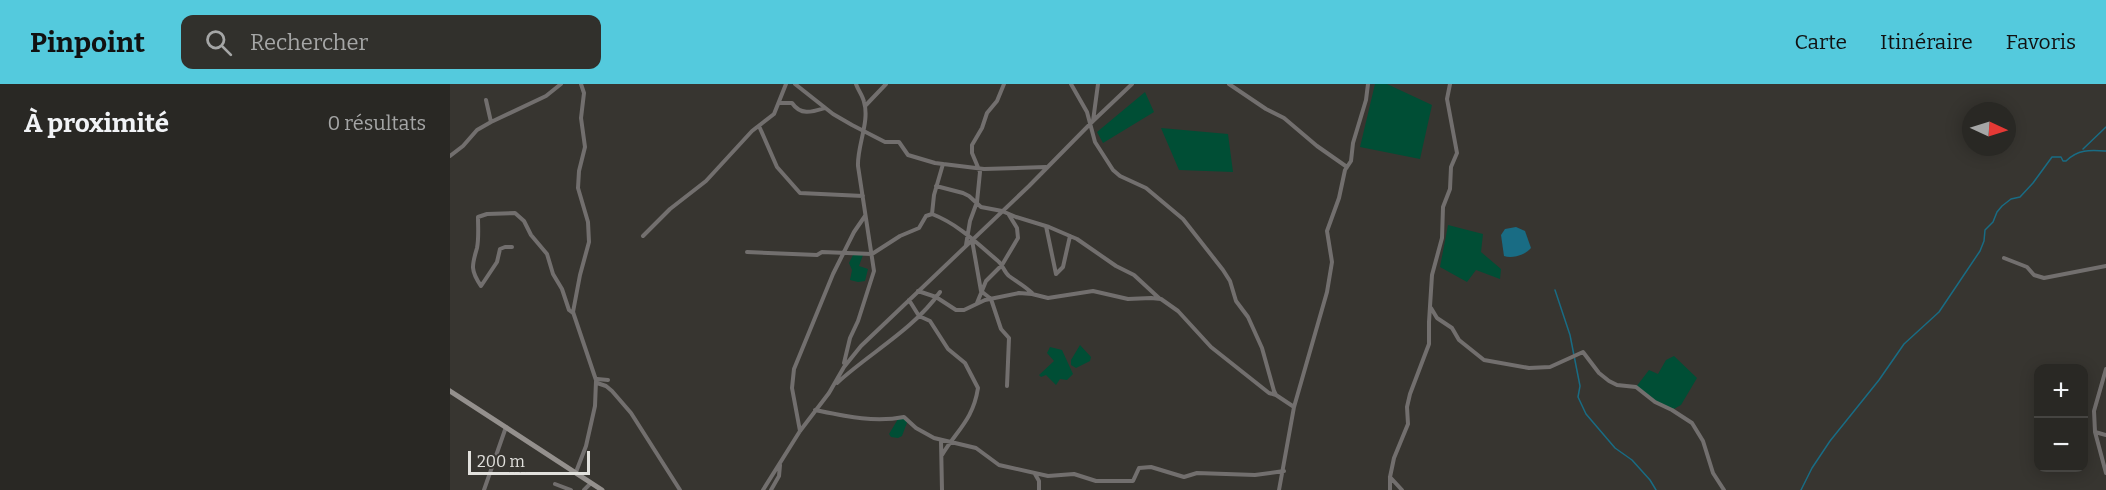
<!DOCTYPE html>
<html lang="fr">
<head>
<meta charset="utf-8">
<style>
  :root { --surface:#292824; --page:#31302c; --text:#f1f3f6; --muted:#a5a6a6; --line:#454441; --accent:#54cadd }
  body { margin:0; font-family:Bitter,serif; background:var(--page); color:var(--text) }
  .controls { position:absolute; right:18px; bottom:18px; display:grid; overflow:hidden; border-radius:12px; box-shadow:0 3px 15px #0003 }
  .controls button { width:54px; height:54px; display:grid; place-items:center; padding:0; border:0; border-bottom:2px solid var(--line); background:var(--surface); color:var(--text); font:30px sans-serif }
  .compass { position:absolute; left:1512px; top:18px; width:54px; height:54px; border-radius:50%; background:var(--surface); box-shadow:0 3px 15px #0003; rotate:94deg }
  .scale { position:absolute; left:18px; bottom:15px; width:122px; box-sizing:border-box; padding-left:6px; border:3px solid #e2e1dd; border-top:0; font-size:16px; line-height:21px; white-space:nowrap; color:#e2e1dd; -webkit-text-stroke:4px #373530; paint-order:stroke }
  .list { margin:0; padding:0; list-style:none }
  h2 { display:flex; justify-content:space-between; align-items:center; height:78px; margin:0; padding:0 24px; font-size:26px }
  h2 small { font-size:20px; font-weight:400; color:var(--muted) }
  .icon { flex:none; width:33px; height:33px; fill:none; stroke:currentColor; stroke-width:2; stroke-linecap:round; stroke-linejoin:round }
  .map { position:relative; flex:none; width:1656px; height:406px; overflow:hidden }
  header { display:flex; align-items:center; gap:36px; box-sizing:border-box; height:84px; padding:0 30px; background:var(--accent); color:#111 }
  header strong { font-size:28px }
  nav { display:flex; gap:33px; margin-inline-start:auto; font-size:21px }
  .search { width:420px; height:54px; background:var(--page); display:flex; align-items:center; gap:15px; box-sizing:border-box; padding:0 21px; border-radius:12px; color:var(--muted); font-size:22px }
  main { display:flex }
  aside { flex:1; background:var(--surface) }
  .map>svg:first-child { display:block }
  .green { fill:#004e35 }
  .water { fill:#196c84 }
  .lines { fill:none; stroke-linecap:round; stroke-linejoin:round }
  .stream { stroke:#196c84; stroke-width:1.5 }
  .street { stroke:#726f6e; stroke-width:4 }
  .secondary { stroke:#94908d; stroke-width:5 }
</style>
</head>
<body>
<header>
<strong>Pinpoint</strong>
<div class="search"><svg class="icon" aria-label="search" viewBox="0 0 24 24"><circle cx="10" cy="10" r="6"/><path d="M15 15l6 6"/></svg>Rechercher</div>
<nav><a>Carte</a><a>Itinéraire</a><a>Favoris</a></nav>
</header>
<main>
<aside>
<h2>À proximité<small>0 résultats</small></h2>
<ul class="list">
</ul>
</aside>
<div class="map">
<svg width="1656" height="406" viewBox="0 0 1656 406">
  <rect width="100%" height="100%" fill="#373530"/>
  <!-- green -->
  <path class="green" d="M 925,0 L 937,0 L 982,21 L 970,75 L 910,63 Z
    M 695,8 L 704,28 L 653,59 L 647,48 Z
    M 711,44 L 778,50 L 783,88 L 729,86 Z
    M 998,141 L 1033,150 L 1031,168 L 1051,185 L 1050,195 L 1026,186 L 1017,198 L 990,183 Z
    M 403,171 L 413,171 L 409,182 L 418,185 L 415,197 L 408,198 L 400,196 L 402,186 L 399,179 Z
    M 630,261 L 641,273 L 640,277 L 626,284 L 621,281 L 621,276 Z
    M 600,263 L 612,266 L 623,290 L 617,296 L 610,295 L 606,301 L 596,291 L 591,293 L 589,291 L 604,277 L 597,269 Z
    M 1224,272 L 1247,294 L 1231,321 L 1222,326 L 1205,318 L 1186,303 L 1199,286 L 1208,290 L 1216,276 Z
    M 454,333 L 458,336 L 452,352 L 448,354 L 441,353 L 439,350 L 448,335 Z"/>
  <!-- water -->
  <path class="water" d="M 1066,143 L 1075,147 L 1081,164 C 1075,171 1062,175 1054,172 L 1051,151 L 1055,145 Z"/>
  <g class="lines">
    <!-- stream -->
    <path class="stream" d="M 1633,65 L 1656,43
      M 1105,206 L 1120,251 L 1130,302 L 1128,313 L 1136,330 L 1165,364 L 1182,376 L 1200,396 L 1206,406
      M 1351,406 L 1362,384 L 1380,357 L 1429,296 L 1454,260 L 1489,228 L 1530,167 L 1534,157 L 1535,146 L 1543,138 L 1547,128 L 1552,122 L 1561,115 L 1570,113 L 1583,99 L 1602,73 L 1611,73 L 1613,77 L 1616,77 C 1628,65 1640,66 1656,67"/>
    <!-- street -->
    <path class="street" d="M 131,0 L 134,9 L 131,34 L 135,63 L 129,87 L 128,104 L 138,138 L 139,158 L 130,191 L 123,228 L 147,299 L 156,302 L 162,307 L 181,329 L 230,406
      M 345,0 L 383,30 L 402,41 L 435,58 L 449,58 L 458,71 L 485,79 L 534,85 L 596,83
      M 621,0 L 637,28 L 645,58 L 663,86 L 670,92 L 696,104 L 733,135 L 773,186 L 780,197 L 786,217 L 798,233 L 812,264 L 824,307 L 826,311 L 844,323
      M 779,0 L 816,25 L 834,34 L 867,62 L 897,83
      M 330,19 L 342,19 C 351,32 362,28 375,24
      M 416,21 L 436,0
      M 643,37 L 648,0
      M 41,38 L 96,12 L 111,0
      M 309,42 L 327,83 L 350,109 L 413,112
      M 0,72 L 13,62 L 27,46 L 41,38 L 36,16
      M 486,102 L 513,109 L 519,112 L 531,123 L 552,127 L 566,133 L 599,143 L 627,155 L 666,182 L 684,191 L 710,215
      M 482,130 L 484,111 L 493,80
      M 596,142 L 606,190
      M 193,152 L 220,125 L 256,97 L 302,47 L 324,30 L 336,0
      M 522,156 L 531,207 L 541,215 L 551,245 L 559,254 L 557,302
      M 516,161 L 520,137 L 527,118 L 530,88 L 522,69 L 522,61 L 532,44 L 537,29 L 547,17 L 554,0
      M 62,163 L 55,163 L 50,165 L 47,178 L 31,202 C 20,186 22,181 27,164 C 29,154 28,143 28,133 L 37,130 L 65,129 L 74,137 L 81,151 L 97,170 L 103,190 L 112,205 L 119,226 L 123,229
      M 297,168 L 367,171 L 372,168 L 422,170 L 450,152 L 469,144 L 476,132 L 482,130 C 508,140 527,159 548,177 C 553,181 554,188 559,192 C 567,198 575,202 582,209
      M 1554,174 L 1577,183 L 1584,191 L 1594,194 L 1656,182
      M 607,189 L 613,183 L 620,152
      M 468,207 L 486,213 L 506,226 L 514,226 L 535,216 L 569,209 L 582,210 L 598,214 L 643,207 L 678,215 L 701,214 L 711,215 L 728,227 L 761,263 L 819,309 L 826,311
      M 459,216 L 469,232 L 480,237 L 498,265 L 515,279 L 528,304 C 523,336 507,346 492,371
      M 527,219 L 536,197 L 552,181 L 568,154 L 567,144 L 559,131
      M 981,224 L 987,234 L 1002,244 L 1009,256 L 1034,276 L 1079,284 L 1100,283 L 1133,268 L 1149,289 L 1159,297 L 1167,301 L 1186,303 L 1205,318 L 1222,326 L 1242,339 L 1253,357 L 1263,389 L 1274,406
      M 394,279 L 400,254 L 408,237 L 424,187 L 408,82 C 407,62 420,37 414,18 C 413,12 408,6 406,0
      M 1656,285 L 1644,327 L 1645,348 L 1656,389
      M 147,295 L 158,296
      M 387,299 C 421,268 463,246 490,208
      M 365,326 C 394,332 424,339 454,333 L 466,344 L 484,354 L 526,364 L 549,381 L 598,392 L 624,390 L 646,397 L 683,397 L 689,384 L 701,383 L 734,393 L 747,389 L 805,391 L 834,387
      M 350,347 L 342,304 L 344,285 L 383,190 L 404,148 L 415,132
      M 1645,348 L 1656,351
      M 491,357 L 492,406
      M 126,388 L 136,362 L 145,322 L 146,297
      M 585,390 L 589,397 L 589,406
      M 940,393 L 952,406
      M 105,400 L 121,406
      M 34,406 L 56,343
      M 134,406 L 141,399
      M 313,406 L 350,347 L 379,309 L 394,283 L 411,262 L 579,102 L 643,37 L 682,0
      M 321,406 L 329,392 L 330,381
      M 829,406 L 844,323 L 877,208 L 882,178 L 877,147 L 889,114 L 895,86 L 901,77 L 903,59 L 916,16 L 918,0
      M 940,406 L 940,393 L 944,374 L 958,340 L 957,323 L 960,310 L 979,260 L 979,238 L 982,191 L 992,154 L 993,123 L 1000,105 L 1001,83 L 1007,69 L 997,15 L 1000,0"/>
    <!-- secondary -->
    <path class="secondary" d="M 0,307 L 152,406"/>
  </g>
</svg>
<div class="controls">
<button>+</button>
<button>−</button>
</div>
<svg class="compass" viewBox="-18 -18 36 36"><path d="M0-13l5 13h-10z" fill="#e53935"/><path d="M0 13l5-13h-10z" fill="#a5a6a6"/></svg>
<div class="scale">200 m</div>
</div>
</main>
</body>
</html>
